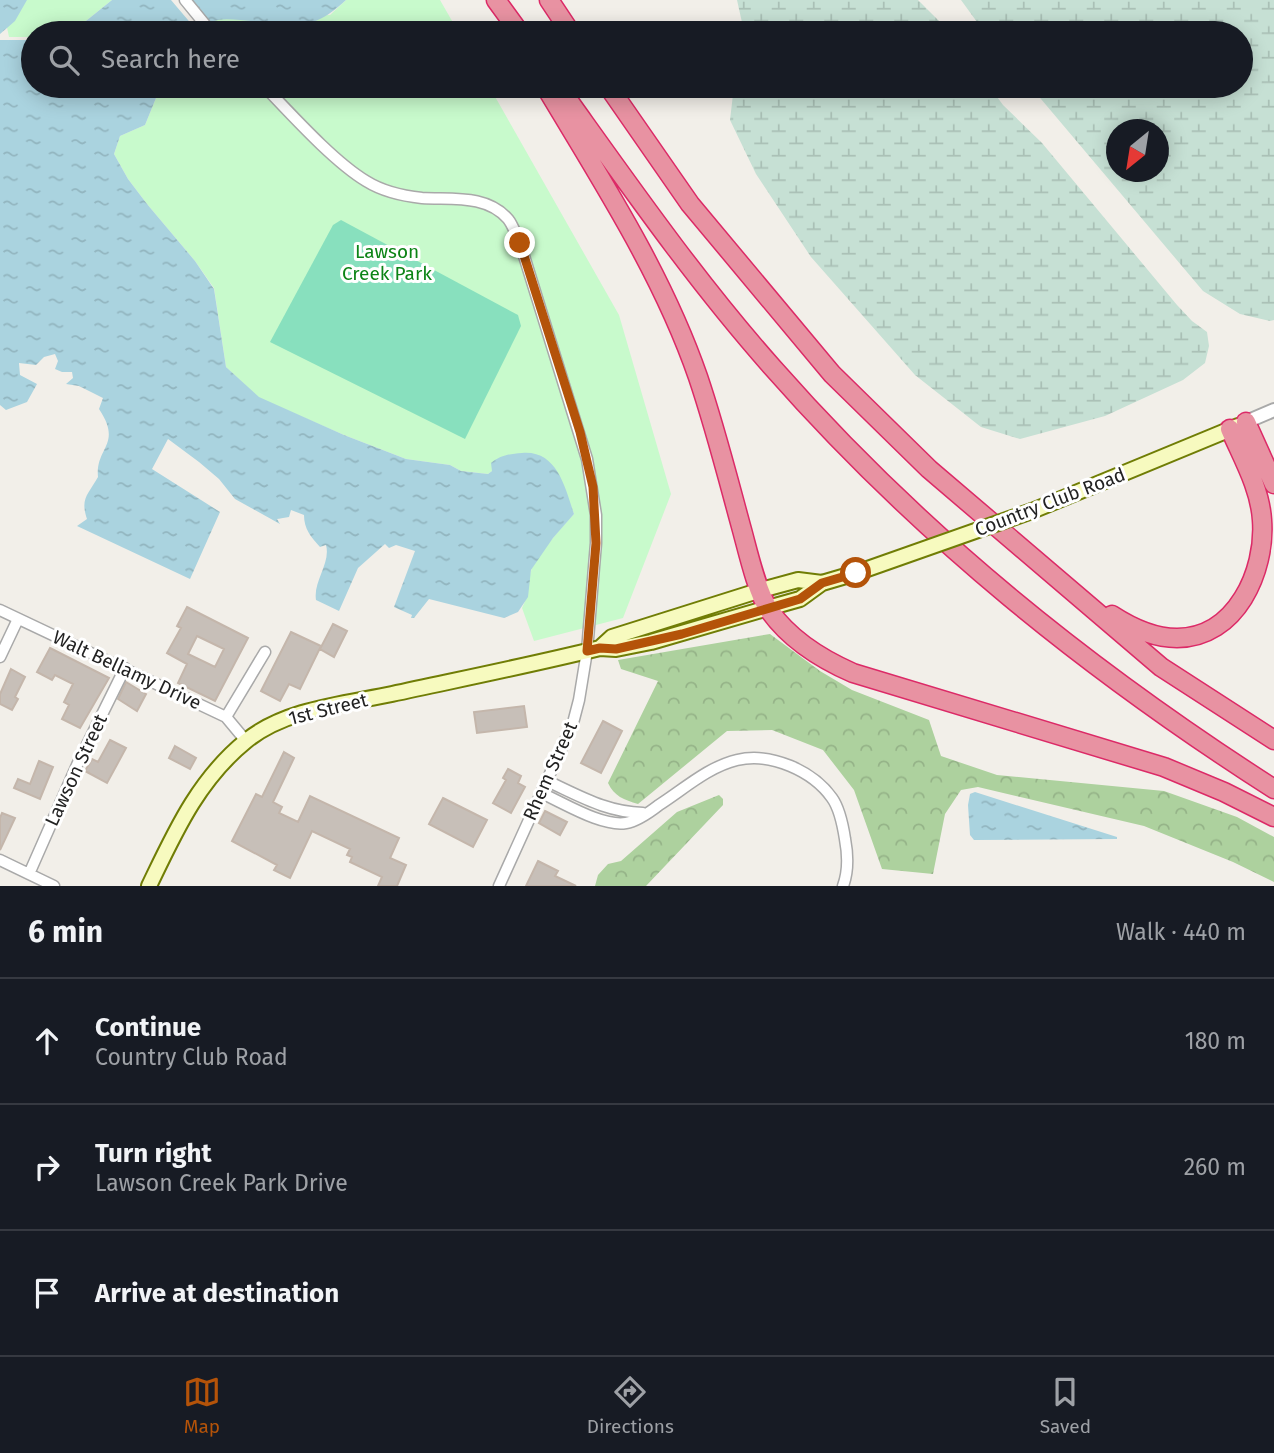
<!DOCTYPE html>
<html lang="en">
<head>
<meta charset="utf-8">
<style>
  :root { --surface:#171b24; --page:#20242c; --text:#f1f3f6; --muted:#9ea1a6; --line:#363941; --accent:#b45309 }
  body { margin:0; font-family:"Fira Sans",sans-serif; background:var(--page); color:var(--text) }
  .compass { position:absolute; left:1106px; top:119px; width:63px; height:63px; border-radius:50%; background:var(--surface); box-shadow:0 4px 18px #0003; rotate:210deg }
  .stop { position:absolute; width:21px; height:21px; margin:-16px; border:5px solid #b45309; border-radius:50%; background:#fff }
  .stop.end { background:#b45309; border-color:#fff; box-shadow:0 2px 7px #0008 }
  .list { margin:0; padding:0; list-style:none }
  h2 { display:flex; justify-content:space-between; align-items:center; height:91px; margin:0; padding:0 28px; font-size:30px }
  h2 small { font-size:23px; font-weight:400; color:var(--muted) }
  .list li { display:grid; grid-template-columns:46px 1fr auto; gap:21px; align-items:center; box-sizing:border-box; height:126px; padding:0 28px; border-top:2px solid var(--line) }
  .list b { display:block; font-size:26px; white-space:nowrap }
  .list p { margin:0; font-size:23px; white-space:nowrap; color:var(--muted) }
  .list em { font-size:23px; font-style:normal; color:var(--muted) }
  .icon { flex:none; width:38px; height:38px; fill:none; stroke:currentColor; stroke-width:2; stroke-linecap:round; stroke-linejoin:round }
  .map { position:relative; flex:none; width:1274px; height:886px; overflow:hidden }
  .search { position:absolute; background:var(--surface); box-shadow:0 4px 18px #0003; left:21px; right:21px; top:21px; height:77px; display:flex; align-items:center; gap:18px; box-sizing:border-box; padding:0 24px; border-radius:38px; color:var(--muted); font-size:26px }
  .sheet { height:469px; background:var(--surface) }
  nav { display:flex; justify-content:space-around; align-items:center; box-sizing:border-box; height:98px; border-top:2px solid var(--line); background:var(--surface); font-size:19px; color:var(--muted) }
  nav a { display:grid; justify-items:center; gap:4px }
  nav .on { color:var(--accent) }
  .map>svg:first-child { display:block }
  .forest { fill:url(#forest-crowns) }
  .wetland { fill:url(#wetland-marsh); fill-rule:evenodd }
  .park { fill:#c8facc }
  .pitch { fill:#88e0be }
  .water { fill:url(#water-ripples) }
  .building { fill:#c7bfb8; stroke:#c4b6ab; stroke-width:2; fill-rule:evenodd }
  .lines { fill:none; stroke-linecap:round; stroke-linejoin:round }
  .minor-casing { stroke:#a9a9a9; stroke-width:13 }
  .tertiary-casing { stroke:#a9a9a9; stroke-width:16 }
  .secondary-casing { stroke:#707d05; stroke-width:18 }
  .motorway-casing { stroke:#dc2a67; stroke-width:21 }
  .minor { stroke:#fff; stroke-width:10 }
  .tertiary { stroke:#fff; stroke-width:12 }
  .secondary { stroke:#f7fabf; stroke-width:14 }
  .motorway { stroke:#e892a2; stroke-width:18 }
  .secondary-bridge-casing { stroke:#707d05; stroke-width:18; stroke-linecap:butt }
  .secondary-bridge { stroke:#f7fabf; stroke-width:14 }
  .route { stroke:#b45309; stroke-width:9 }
  .labels { text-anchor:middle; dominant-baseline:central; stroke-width:6; stroke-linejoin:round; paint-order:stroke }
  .park-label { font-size:19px; fill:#0c8416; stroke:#fff }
  .street-label { font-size:19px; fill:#222; stroke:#fff }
</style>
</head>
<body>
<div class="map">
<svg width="1274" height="886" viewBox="0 0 1274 886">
  <defs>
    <pattern id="forest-crowns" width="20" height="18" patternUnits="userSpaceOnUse" patternTransform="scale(1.75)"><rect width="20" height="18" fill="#add19e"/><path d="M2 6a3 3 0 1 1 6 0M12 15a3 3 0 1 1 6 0" fill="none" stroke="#95b388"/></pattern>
    <pattern id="wetland-marsh" width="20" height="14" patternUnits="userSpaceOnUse" patternTransform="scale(1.75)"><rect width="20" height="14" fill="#c6e0d4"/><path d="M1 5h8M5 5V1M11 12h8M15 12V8" fill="none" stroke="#aac0b6"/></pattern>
    <pattern id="water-ripples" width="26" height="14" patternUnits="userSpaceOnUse" patternTransform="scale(1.75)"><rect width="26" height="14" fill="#aad3df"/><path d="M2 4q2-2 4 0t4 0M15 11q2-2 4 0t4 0" fill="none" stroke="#92b5bf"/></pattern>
  </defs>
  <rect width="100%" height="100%" fill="#f2efe9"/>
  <!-- forest -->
  <path class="forest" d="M 770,634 L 820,671 L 852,690 L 929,720 L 941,756 L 997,775 L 1164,791 L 1237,817 L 1274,837 L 1274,882 L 1233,862 L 1144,826 L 978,787 L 961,790 L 945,814 L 933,874 L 882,869 L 854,790 L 823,750 L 772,730 L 727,731 L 638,804 C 624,800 614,796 608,783 L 658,681 L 621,669 L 618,660 Z
    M 719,795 L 723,799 L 723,805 L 646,886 L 595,886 L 598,875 L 608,864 L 621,861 L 677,812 Z"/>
  <!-- wetland -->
  <path class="wetland" d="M 737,0 L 918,0 L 951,33 L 742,33 L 743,27 Z
    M 961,0 L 1274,0 L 1274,320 L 1270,321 L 1240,314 L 1203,291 L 1030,86 L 1241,86 L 1241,33 L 985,33 ZM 1116,130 L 1158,130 L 1158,172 L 1116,172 Z
    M 734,86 L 989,86 L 1003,105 L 1042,143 L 1177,305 L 1192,321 L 1207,332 L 1209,346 L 1205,363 L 1183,380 L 1105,416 L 1020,439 L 981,427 L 915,375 L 811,257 L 756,174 L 730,120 Z"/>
  <!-- park -->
  <path class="park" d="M 8,0 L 112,0 L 71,33 L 33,33 L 33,37 L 9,37 L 4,13 Z
    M 346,0 L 440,0 L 459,33 L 198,33 L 217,19 L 330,15 Z
    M 165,86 L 489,86 L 619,315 L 671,494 L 623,618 L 534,641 L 522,608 C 529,595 527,585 531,571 C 536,556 562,527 574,514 L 558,473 L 492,471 L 488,474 L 461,471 L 450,465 L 406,459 L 344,435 L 259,398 L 226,367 L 214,288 L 195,261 L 147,204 L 128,179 L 114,154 L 120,136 L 145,125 L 156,98 Z"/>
  <!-- pitch -->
  <path class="pitch" d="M 341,220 L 518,315 L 521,326 L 465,439 L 270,342 L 333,225 Z"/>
  <!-- water -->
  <path class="water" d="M 0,0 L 27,0 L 15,21 L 0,34 Z
    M 112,0 L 171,0 L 199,33 L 71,33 Z
    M 191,0 L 346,0 C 307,37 288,23 240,20 C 229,19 219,18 209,23 Z
    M 0,40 L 33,40 L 33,86 L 165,86 L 156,98 L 145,125 L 120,136 L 114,154 L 128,179 L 147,204 L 195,261 L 214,289 L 226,367 L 259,397 L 344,435 L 406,459 L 450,465 L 461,471 L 488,474 L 492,471 L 491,463 C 501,455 509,454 522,453 C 557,450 565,487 574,514 L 553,538 L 531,570 L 528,597 L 518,612 L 504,618 L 429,599 L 414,618 L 411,618 L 412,615 L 394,607 L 415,551 L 396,545 L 389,548 L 385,544 L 358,568 L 339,611 L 316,600 C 313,581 331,563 326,545 L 320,547 C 311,537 304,529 304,515 L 291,510 L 289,517 L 277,519 L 280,524 L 235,499 L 219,479 L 199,462 L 168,439 L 152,469 L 220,512 L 190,579 L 77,526 L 87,519 C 80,498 88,495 98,477 C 95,447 123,445 99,409 L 103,398 L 79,386 L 66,384 L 73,378 L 72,372 L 62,372 L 55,369 L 58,361 L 55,354 L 44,357 L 36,365 L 19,363 L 20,375 L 37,384 L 27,402 L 6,410 L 0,405 Z
    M 975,792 L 1117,837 L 1117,839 L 974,840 L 970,835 L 968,805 L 970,794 Z"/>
  <!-- building -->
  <path class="building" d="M 187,607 L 248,638 L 215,701 L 178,683 L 187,664 L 167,653 L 181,628 L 177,626 ZM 197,636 L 224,649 L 215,667 L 188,654 Z
    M 333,624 L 347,631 L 334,657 L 320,649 Z
    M 291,632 L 321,646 L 300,689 L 289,684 L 280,701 L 261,691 Z
    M 50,648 L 109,678 L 80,728 L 62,719 L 69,705 L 64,702 L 73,684 L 55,675 L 52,680 L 37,672 Z
    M 11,669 L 25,677 L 15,697 L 18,699 L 12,710 L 0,704 L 0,694 Z
    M 126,682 L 146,694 L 137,711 L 118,699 Z
    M 524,706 L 527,727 L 477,733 L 474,712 Z
    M 603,721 L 622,731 L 601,773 L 581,763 Z
    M 110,740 L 126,748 L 107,783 L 85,771 L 92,759 L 98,762 Z
    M 175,746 L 196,758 L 190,769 L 169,758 Z
    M 284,752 L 294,758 L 273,802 L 282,807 L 279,813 L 298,822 L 310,796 L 399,838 L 390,858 L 406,865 L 397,886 L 378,886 L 382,877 L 350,862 L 352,857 L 347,855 L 350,849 L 312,831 L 290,878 L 274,870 L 277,865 L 232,841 L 256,794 L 262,797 Z
    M 39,761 L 53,767 L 40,799 L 14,788 L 18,779 L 30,784 Z
    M 508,769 L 521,776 L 518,783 L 525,787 L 511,813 L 493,803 L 506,780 L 503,778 Z
    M 443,798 L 487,820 L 473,847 L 429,824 Z
    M 545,811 L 567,822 L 560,835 L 539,823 Z
    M 2,813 L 15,818 L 0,850 L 0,818 Z
    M 538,861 L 558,871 L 555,876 L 576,886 L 526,886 Z"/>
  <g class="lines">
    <!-- minor casing -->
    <g class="minor-casing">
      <path id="minor" d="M 185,0 L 212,33
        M 264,86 C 291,114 333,161 366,181 C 382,191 403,196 422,198 C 451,200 486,194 508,219 C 513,225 516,235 520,243 L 587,459 L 596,515 L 596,543 L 587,651 L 579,700 L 573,723 L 499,886
        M 0,610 L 226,717 L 246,741
        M 0,657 L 18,619
        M 226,717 L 265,652
        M 547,781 C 580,796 606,812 643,813
        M 541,793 C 564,803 602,827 626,823 C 638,821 650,812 659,805 C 684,789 708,767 737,760 C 771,752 813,771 832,798 C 840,809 843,826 845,839 C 848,855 849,870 843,886
        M 0,860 L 54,886
        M 29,874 L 77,765 L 125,668"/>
    </g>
    <!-- tertiary casing -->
    <g class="tertiary-casing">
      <path id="tertiary" d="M 1246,422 L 1274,410"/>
    </g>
    <!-- secondary casing -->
    <g class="secondary-casing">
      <path id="secondary" d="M 1032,511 L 1238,426
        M 600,648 L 612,637 L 761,590 L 798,580 L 822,583 L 856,573
        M 149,886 C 175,832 198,780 246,741 C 285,709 344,704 392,694 C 461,679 531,665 600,648 L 616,649 L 651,642 L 768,608 L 800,599 L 822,583"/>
    </g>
    <!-- motorway casing -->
    <g class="motorway-casing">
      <path id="motorway" d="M 496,0 L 520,33
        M 549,0 L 571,33
        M 545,86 C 601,180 662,273 698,377 C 715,427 728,479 742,530 C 748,552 757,592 769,610 C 790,640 821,659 853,673 L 1164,767 L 1224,792 L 1274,817
        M 558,86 C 627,182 694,279 773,368 C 920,535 1087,669 1274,789
        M 608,86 L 690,204 L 832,374 L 929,469 L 1161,667 L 1274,740
        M 1246,422 L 1274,484
        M 1112,615 C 1132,628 1154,638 1177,638 C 1236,638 1266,571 1262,520 C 1260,488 1243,459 1230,429"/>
    </g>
    <!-- minor -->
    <use href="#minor" class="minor"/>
    <!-- tertiary -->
    <use href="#tertiary" class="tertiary"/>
    <!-- secondary -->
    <use href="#secondary" class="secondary"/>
    <!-- motorway -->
    <use href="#motorway" class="motorway"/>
    <!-- secondary-bridge casing -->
    <g class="secondary-bridge-casing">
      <path id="secondary-bridge" d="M 856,573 L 1032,511"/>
    </g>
    <!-- secondary-bridge -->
    <use href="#secondary-bridge" class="secondary-bridge"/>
  </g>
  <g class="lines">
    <!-- route -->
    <path class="route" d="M 520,243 L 580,432 L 593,487 L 596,543 L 587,651 L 600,648 L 616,649 L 682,634 L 800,599 L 822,583 L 856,573"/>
  </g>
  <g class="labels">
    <!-- park labels -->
    <g class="park-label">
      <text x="387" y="251">Lawson<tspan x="387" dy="22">Creek Park</tspan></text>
    </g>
    <!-- street labels -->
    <g class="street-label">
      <text transform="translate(1050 502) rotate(-21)">Country Club Road</text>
      <text transform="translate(127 670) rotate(25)">Walt Bellamy Drive</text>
      <text transform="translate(328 709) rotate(-14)">1st Street</text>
      <text transform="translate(76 770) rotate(-65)">Lawson Street</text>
      <text transform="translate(550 771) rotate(-66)">Rhem Street</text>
    </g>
  </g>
</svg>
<svg class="compass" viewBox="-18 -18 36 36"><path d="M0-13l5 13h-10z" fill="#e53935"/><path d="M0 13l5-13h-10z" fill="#9ea1a6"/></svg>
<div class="stop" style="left:856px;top:573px"></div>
<div class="stop end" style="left:520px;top:243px"></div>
<div class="search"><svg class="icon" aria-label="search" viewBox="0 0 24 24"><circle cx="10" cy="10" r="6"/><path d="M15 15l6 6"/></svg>Search here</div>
</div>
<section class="sheet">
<h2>6 min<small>Walk · 440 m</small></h2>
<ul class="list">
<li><svg class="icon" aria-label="ahead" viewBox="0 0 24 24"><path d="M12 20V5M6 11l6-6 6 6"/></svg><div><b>Continue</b><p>Country Club Road</p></div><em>180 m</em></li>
<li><svg class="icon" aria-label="right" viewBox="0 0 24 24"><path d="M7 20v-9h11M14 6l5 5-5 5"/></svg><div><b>Turn right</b><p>Lawson Creek Park Drive</p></div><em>260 m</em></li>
<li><svg class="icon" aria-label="arrive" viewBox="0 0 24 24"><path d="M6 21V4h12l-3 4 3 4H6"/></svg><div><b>Arrive at destination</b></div></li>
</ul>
</section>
<nav>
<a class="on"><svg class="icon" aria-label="map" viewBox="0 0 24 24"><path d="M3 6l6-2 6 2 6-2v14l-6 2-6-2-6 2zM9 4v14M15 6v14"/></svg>Map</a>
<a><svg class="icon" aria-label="directions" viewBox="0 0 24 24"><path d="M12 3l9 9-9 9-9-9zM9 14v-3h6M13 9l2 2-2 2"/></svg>Directions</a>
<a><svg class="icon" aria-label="saved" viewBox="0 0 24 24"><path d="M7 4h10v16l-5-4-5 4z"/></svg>Saved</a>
</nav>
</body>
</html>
